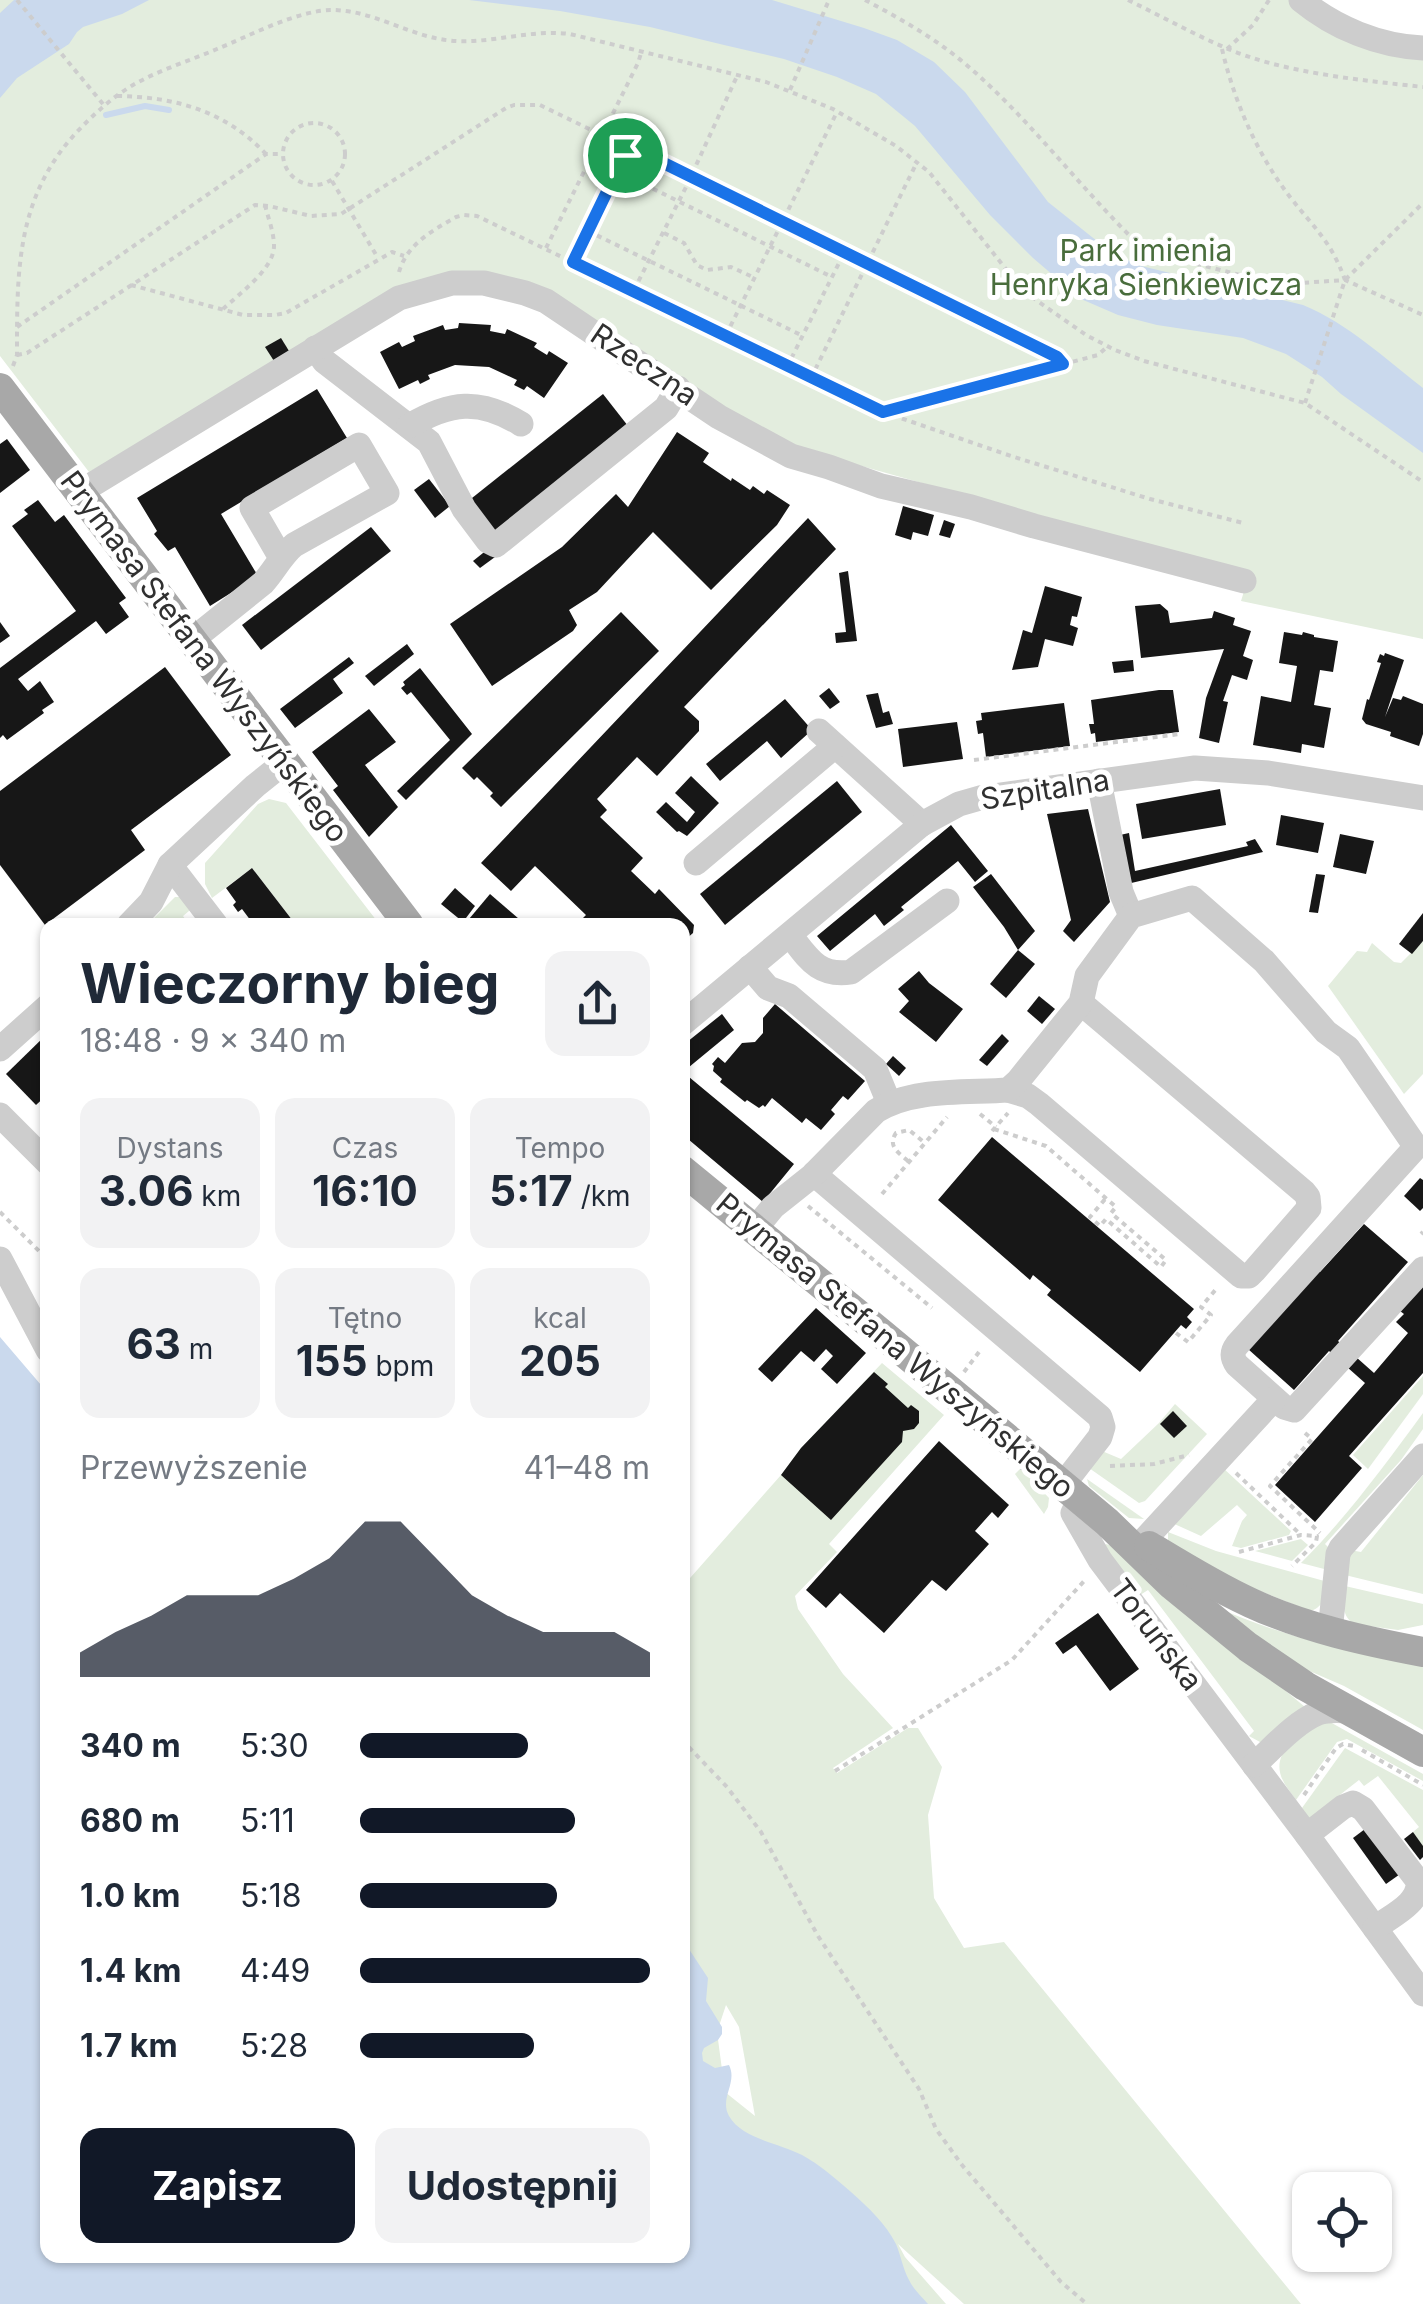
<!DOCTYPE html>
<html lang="pl">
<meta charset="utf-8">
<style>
body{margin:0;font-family:Inter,sans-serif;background:#f2f2f3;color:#1f2937;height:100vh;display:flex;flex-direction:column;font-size:38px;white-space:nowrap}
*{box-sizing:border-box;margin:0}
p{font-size:32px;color:#747a83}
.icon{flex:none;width:55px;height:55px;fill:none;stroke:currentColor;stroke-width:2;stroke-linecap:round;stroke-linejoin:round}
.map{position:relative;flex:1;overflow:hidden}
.drawer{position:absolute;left:40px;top:918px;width:650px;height:1345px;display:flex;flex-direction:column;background:#fff;border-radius:20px;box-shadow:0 2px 8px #0004}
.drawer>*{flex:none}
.tools{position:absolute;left:1292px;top:2172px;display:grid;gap:20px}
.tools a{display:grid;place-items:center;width:100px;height:100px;border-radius:20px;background:#fff;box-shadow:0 2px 8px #0004;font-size:50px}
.pin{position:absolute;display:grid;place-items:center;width:85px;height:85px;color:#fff;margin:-42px;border:5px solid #fff;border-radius:50%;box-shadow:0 2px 10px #0007}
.round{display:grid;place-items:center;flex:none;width:105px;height:105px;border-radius:20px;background:#f2f2f3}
.headline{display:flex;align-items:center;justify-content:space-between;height:170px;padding:0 40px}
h1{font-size:55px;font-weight:700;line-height:75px}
.figures{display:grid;grid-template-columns:repeat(3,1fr);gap:15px;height:170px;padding:10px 40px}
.figures div{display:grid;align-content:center;border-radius:20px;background:#f2f2f3;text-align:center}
.figures b{font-size:42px;font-weight:700}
.figures small{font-size:28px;font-weight:400}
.figures p{font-size:28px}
.chart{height:280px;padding:20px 40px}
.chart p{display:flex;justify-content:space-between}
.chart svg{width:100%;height:180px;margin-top:10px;fill:#111827;opacity:.7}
.primary-button{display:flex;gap:20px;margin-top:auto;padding:20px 40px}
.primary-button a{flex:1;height:115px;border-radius:20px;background:#111827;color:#fff;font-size:40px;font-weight:700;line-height:115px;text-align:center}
.primary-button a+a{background:#f2f2f3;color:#1f2937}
ul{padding:0 40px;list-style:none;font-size:32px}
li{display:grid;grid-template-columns:160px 120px 1fr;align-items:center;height:75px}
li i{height:25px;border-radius:12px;background:#111827}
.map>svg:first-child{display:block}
.green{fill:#e3edde;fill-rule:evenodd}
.water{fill:#cad9ed}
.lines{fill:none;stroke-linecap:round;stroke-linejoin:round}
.stream{stroke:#cad9ed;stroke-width:6}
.building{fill:#171717}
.path{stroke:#cdcdcd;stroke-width:4;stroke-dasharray:5 5;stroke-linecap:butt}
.minor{stroke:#cdcdcd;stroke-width:25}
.major{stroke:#a8a8a8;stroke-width:30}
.route-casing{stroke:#fff;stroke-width:20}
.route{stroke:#1a73e8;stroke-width:12}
.labels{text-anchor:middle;stroke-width:10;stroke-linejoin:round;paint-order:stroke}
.park-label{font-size:30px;fill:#496d3c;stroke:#fff}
.street-label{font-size:30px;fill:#303030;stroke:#fff}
</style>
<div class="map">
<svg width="1423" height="2304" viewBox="0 0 1423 2304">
<rect width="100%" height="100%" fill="#fff"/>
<g class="green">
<polygon points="0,0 1295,0 1423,53 1423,639 1241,601 1249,575 801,449 754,428 565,302 456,276 89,472 0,356"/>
<polygon points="269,799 286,803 380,925 296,925 252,868 212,898 205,884 205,863 258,804"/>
<polygon points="175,897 181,897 195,906 183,916 189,925 147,925"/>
<polygon points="1423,941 1423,1074 1404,1094 1328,986 1357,951 1367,952 1372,943 1394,962 1401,963"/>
<path d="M0,1347L47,1392L48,2255H682L683,1586L781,1475L801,1448L882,1363L944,1415L829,1544L837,1552L795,1596L798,1609L843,1674L893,1728L833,1768L837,1773L908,1728H918L942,1767L928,1815L934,1898L964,1948L1004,1942L1301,2304H964L898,2244L905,2257L946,2304H0ZM726,2005L739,2027L755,2116L725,2092L717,2032Z"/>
<polygon points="1423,1376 1423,1394 1368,1469 1353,1455"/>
<polygon points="1175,1404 1207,1434 1145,1501 1139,1503 1089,1468 1102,1451 1121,1459 1159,1423"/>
<path d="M1423,1413V1429L1401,1460L1325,1544L1329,1548L1328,1570L1301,1563C1346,1518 1385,1465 1423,1413Z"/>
<polygon points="1222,1467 1291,1531 1289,1535 1241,1548 1232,1546 1242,1521 1247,1515 1237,1505 1201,1536 1170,1522"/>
<polygon points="1021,1468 1049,1498 1048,1507 1044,1514 1015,1474"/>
<polygon points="1423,1475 1423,1594 1345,1575 1350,1550 1361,1552"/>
<polygon points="1087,1479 1144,1519 1129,1518 1089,1486"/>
<path d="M1168,1532L1216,1551L1328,1582C1325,1595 1325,1607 1310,1611L1220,1575L1168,1541Z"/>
<polygon points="1301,1539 1308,1545 1292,1561 1255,1551"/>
<polygon points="1106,1544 1112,1546 1305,1707 1267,1742 1260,1742 1249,1736 1254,1731 1148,1590 1137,1597 1104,1546"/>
<path d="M1345,1586L1423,1604V1625L1398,1630L1354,1624C1340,1615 1344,1600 1345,1586Z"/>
<path d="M1221,1609C1286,1638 1353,1652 1423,1666V1730L1344,1686L1298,1666Z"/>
<path d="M1330,1722L1423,1774V1781L1347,1739L1337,1742L1296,1800C1286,1786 1274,1773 1282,1755L1313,1726Z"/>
<polygon points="1345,1748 1423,1790 1423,1846 1413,1832 1419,1827 1378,1776 1364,1786 1359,1780 1309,1819 1302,1808"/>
</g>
<g class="water">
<polygon points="14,0 149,0 122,14 83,27 77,32 69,44 17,78 0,98 0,13"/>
<path d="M469,0H772L864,28L897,40L934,62L965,92L1048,202L1107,249L1137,265L1303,305C1349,324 1384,358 1423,388V453L1341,394L1322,377L1286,354L1243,338L1157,325L1118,315L1081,299L1033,258L990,215L915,126L876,94L837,77L784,59L724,45L650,27L560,11Z"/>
<path d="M0,1337L47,1392L48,2255H682L683,1940L708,1978L706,2001L722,2027V2034L718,2040L704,2048L702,2053L703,2061L715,2068L729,2065C738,2083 719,2098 729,2116C742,2139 779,2143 802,2155C819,2164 836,2179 851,2192C868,2207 886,2224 896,2244C901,2256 903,2269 909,2280C913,2289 922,2297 928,2304H0Z"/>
</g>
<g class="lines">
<polyline class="stream" points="106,115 145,106 169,110"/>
</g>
<g class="building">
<polygon points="459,323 491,325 490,331 505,334 507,329 537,343 534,347 547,355 549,351 568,363 544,398 527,386 524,390 514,385 517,380 489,367 455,365 428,375 430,379 420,384 418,380 399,389 380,352 399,342 402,347 415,341 413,336 443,325 445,330 458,328"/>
<polygon points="281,338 289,351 274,361 265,347"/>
<polygon points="317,389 347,438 221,514 258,576 210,606 175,547 168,551 154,534 157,531 137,498"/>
<polygon points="603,394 628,426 492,533 467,502"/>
<polygon points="677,432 709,453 703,462 731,481 732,478 750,490 753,486 764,494 767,490 790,505 777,525 711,590 653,532 597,592 569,610 577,625 573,631 492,686 450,624 562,547 616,494 628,507"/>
<polygon points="7,439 30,470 0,493 0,444"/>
<polygon points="429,479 450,506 435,518 414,490"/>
<polygon points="38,500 55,522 64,515 126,598 119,603 129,617 106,634 96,621 18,679 28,691 40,681 54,702 42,710 44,713 7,740 3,735 0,738 0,668 76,611 12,526 28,514 24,510"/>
<polygon points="903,506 934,515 928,536 913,532 911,540 895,535"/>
<polygon points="808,518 836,549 684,707 699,721 699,731 657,776 637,757 597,799 607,810 600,817 643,858 631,871 655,894 659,889 694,925 693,933 686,939 689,942 682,948 682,925 580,925 578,923 586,915 535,866 511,891 481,863"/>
<polygon points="944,520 955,524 950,538 939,535"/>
<polygon points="371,527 391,551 261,650 242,625"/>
<polygon points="488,549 495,557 480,568 473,561"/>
<polygon points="848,571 857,641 836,643 835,633 846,632 839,573"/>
<polygon points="1045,586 1082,597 1077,617 1072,616 1070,625 1078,628 1073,646 1045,639 1038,667 1012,670 1023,630 1032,633"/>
<polygon points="1160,604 1168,611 1170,623 1212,618 1214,611 1235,618 1233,625 1251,631 1243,656 1253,660 1247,680 1232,675 1223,701 1228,702 1219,743 1199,738 1206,698 1224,649 1141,658 1135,606"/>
<polygon points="621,612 659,651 501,807 490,796 493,793 477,777 474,780 462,768"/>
<polygon points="0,622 10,636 0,643"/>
<polygon points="1284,632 1302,635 1303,632 1314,635 1314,637 1338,641 1333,672 1320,670 1314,705 1331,708 1324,748 1302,744 1301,753 1253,745 1261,696 1291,702 1297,666 1279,663"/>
<polygon points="407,644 414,654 374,686 365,676"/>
<polygon points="1385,653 1404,660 1385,717 1393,698 1401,700 1403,696 1423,704 1423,734 1419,746 1390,736 1391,732 1366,724 1362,719 1367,699 1369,700 1381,663 1377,662 1380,654 1384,656"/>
<polygon points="349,657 354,663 333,679 343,693 295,728 280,709"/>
<polygon points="1133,660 1134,671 1114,673 1112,662"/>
<polygon points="165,667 231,755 131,830 145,850 45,925 0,865 0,791"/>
<polygon points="420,668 472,734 406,800 397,791 450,740 411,692 407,695 401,688 405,685 403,682"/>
<polygon points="829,688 840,702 830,709 819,696"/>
<polygon points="1159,690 1173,690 1179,732 1096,742 1095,733 1091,734 1089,724 1094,724 1091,700"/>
<polygon points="878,693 883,713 889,711 893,724 876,728 866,695"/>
<polygon points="785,699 812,730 781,758 767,741 720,781 706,764"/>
<polygon points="1064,703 1070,746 986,757 983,733 978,734 976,721 982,720 981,713"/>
<polygon points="369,709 396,742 365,765 398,807 369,837 333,790 338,786 312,752"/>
<polygon points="957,722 963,759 903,767 898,729"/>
<polygon points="691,776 719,803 687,836 679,831 677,832 656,812 666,802 687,822 695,812 675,793"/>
<polygon points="837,781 862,812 725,925 700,894"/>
<polygon points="1220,789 1226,825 1142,839 1136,804"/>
<polygon points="1088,809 1110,902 1074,942 1063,931 1071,920 1047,814"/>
<polygon points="1281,815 1324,823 1318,853 1276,845"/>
<polygon points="951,825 988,871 975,882 958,861 901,907 904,910 884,926 875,914 830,951 817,936"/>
<polygon points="1129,833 1135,871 1248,846 1246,842 1255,839 1263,852 1127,884 1120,835"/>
<polygon points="1340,834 1374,841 1366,874 1333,867"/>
<polygon points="252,868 296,925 254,925 242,909 238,912 233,905 236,902 226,888"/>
<polygon points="991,874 1035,931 1018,950 1004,927 973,887"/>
<polygon points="1316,874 1325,875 1318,913 1309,912"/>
<polygon points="455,888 475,906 463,922 441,904"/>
<polygon points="490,894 526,925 464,925"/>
<polygon points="1423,913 1423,941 1412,954 1399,944"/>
<polygon points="1018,950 1035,964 1006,998 990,984"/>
<polygon points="919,971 929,983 963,1009 936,1042 899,1012 909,1001 898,989"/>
<polygon points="1039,996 1055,1009 1042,1024 1027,1011"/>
<polygon points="775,1004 865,1081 848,1100 843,1096 831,1110 835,1114 821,1130 806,1118 802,1123 772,1098 765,1107 763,1105 759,1108 747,1100 745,1102 720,1082 722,1079 713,1071 714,1066 712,1064 718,1057 725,1063 742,1043 755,1042 763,1033 763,1018"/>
<polygon points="722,1014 734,1030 683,1072 794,1164 763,1202 682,1134 682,1046"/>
<polygon points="48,1033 48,1094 36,1105 6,1074"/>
<polygon points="1002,1034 1009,1041 987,1066 979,1060"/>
<polygon points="893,1056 906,1068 899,1076 886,1064"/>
<polygon points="992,1137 1194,1309 1187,1317 1192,1322 1186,1329 1181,1325 1140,1372 1047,1295 1051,1290 1033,1275 1030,1280 938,1200"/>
<polygon points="1420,1178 1423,1180 1423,1208 1420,1211 1404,1196"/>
<polygon points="1364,1224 1408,1262 1338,1341 1374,1373 1408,1333 1396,1322 1404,1314 1400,1311 1423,1284 1423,1373 1349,1456 1362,1468 1315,1522 1275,1485 1365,1383 1329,1351 1294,1390 1248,1349 1318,1270 1320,1272"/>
<polygon points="816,1308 866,1353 837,1384 821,1369 833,1356 826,1349 814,1362 801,1351 772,1382 758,1369"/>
<polygon points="874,1372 888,1384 885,1387 908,1408 911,1405 919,1411 919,1423 914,1429 903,1431 902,1442 831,1520 781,1475 801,1448"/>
<polygon points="1173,1411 1187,1426 1174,1438 1160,1424"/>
<polygon points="939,1441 1009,1505 998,1518 992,1512 975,1531 989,1544 946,1591 932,1580 884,1633 840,1593 826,1608 806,1590"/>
<polygon points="1098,1613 1139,1669 1110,1691 1076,1645 1063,1654 1055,1643"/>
<polygon points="1369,1826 1403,1872 1386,1884 1353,1838"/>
<polygon points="1413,1832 1423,1846 1423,1857 1420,1860 1404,1839"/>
</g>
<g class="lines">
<g class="path">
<polyline points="17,0 103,104"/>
<path d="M865,0C899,18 933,37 963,62C1025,114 1073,179 1130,236L1152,250L1169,257L1260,280L1301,283L1345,280L1423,315"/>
<path d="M1128,0C1161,16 1193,34 1226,48C1283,73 1361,80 1423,87"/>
<path d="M1222,49C1234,101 1257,154 1290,197C1315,229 1331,241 1345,280"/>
<polyline points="1227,49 1253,25 1269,0"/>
<polyline points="790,90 829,0"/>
<path d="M117,96C176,97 225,111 266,154"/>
<circle cx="314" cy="154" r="31"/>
<polyline points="617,171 832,277"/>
<polyline points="332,181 378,258"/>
<polyline points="588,231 803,336"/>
<polyline points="664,233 684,243 697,265 707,270 731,267 755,278"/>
<polyline points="546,248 638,63 642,50"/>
<polyline points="573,262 629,147"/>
<path d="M399,272C407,244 432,231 456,217L464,215L477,216L883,412L1098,355L1108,346"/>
<polyline points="131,285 243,315 275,315 286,313 392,252 404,256"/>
<polyline points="634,290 687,185 738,74"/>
<path d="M223,309C239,294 274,269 274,246C274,232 268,218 265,205"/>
<polyline points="17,327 266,154 282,154"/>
<polyline points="726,335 837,112"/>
<polyline points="17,355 27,353 255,205 269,206 311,216 341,214 506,108 514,105 540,105 1057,357 1063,364"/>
<path d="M13,366L17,355C17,272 16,199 75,134C93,115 111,98 133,85C159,70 189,61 217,49C249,36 298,10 332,10C375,10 413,39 456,41C495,43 531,29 570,34L766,82L833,109L896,146L929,172L1013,278L1036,300L1086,335L1115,350L1144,361L1305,403L1423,482"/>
<polyline points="787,367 844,253"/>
<polyline points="811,378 917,162"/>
<polyline points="1305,403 1345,280 1423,203"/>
<polyline points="883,412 1011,456 1150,499 1243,523"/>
<polyline points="974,760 1180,734"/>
<polyline points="980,1114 996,1127"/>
<polyline points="994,1129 1046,1146 1109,1201 1116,1207 1111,1213 1166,1260 1161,1267 1106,1219 1100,1226 1090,1217 1106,1198"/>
<polyline points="992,1131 1008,1113"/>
<path d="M908,1161C899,1153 887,1146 896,1133L909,1130L925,1143"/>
<polyline points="882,1194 947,1117"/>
<polyline points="808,1206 932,1308"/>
<polyline points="0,1212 48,1260"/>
<polyline points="1421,1234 1423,1232"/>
<polyline points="1176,1333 1188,1342 1211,1315 1201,1307 1217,1288"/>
<polyline points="964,1372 982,1348"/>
<polyline points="1305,1433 1312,1439 1270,1486 1320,1533"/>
<polyline points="1110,1466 1154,1464 1189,1455"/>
<polyline points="1236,1473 1301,1535"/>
<polyline points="1239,1552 1301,1535 1317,1536 1316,1542 1292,1566"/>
<polyline points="682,1740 727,1787 761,1832 818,1936 919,2089 936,2129 962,2165 1061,2282 1087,2304"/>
<polyline points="1362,1750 1423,1785"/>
<polyline points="835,1771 1012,1660 1086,1579"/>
<polyline points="1304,1795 1336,1748 1343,1744 1354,1746"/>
</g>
<g class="minor">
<path d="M1301,0C1335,28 1379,46 1423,48"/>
<polyline points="315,348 324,361 429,442 464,509 488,541 496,545 666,408 678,388"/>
<path d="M409,426C450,402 479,398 521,424"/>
<polyline points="80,492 399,298 452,283 484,283 525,293 546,301 719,417 791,456 829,467 881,486 971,507 1034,526 1244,581"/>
<path d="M192,640L263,583C274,571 281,556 294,545L387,493L359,445L252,508L281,558"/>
<polyline points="819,731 922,824"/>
<polyline points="1099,781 1121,892 1131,916"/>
<polyline points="696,863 835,746"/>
<polyline points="170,865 216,925"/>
<polyline points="129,925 151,902 170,865 255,786 285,762"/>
<path d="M790,935C808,958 818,977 851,972L947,901"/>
<polyline points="750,967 768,988 789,996 875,1069 889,1103"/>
<polyline points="682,1024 922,824 959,804 980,798 1195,768 1268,773 1423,798"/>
<polyline points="0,1049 48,1006"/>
<polyline points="1008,1090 1028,1096 1039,1104 1241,1276 1249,1276 1254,1271 1309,1208 1308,1197 1304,1192 1081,1003"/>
<polyline points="0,1115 48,1163"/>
<polyline points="814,1174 1100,1417 1103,1427 1100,1437 1062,1486"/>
<path d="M755,1229L773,1207L812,1176L876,1111C912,1088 966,1093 1008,1090L1018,1081L1081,1003L1087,976L1131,916L1192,898L1264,961L1326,1032L1348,1048L1416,1147L1237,1345C1231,1353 1232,1358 1237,1365L1284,1407L1294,1410L1423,1269"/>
<polyline points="0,1259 48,1350"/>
<polyline points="1080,1500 1073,1513 1100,1560 1307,1835 1423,1994"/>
<polyline points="1135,1550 1274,1399"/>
<polyline points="1330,1632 1338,1554 1341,1548 1423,1456"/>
<path d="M1254,1765C1273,1748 1294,1723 1318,1713C1329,1709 1340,1711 1351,1711"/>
<path d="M1307,1835L1343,1807L1353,1803L1363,1809L1418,1881C1421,1903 1391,1916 1375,1928"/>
</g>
<g class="major">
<polyline points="0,388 409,925"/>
<polyline points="682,1170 882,1334 1107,1522 1172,1585 1248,1647 1305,1686 1423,1752"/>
<path d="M1149,1546C1182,1566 1216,1587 1251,1603C1305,1628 1365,1641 1423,1652"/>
</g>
</g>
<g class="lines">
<defs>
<polygon id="route" points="629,146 1057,357 1063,364 883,412 573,262"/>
</defs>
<use href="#route" class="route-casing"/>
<use href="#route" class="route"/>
</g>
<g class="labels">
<g class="park-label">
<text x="1146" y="261">Park imienia<tspan x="1146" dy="34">Henryka Sienkiewicza</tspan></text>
</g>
<g class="street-label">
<text transform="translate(644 365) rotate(34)" y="10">Rzeczna</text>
<text transform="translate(204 657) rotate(53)" y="10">Prymasa Stefana Wyszyńskiego</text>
<text transform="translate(1045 790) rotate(-9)" y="10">Szpitalna</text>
<text transform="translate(895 1346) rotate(40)" y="10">Prymasa Stefana Wyszyńskiego</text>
<text transform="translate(1156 1635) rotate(53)" y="10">Toruńska</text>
</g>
</g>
</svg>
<div class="tools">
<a><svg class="icon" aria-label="locate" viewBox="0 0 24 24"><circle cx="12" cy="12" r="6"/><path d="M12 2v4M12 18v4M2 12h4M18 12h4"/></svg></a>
</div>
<div class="pin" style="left:625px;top:155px;background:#1e9e55"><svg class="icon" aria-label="arrive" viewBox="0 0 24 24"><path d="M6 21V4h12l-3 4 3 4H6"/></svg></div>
<section class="drawer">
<div class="headline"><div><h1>Wieczorny bieg</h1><p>18:48 · 9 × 340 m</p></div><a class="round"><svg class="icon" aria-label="share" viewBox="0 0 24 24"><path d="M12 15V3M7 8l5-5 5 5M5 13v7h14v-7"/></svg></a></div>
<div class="figures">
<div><p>Dystans</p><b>3.06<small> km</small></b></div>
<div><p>Czas</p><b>16:10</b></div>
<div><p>Tempo</p><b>5:17<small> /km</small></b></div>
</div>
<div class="figures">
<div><b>63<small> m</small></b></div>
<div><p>Tętno</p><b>155<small> bpm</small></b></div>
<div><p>kcal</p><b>205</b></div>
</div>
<div class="chart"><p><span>Przewyższenie</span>41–48 m</p>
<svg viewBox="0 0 160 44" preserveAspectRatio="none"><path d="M0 44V38L10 33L20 29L30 24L40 24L50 24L60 20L70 15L80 6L90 6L100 15L110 24L120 29L130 33L140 33L150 33L160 38V44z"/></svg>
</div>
<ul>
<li><b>340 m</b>5:30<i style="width:58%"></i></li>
<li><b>680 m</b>5:11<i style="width:74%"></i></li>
<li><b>1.0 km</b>5:18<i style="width:68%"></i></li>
<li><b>1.4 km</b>4:49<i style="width:100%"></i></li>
<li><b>1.7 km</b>5:28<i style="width:60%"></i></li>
</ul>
<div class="primary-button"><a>Zapisz</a><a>Udostępnij</a></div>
</section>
</div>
